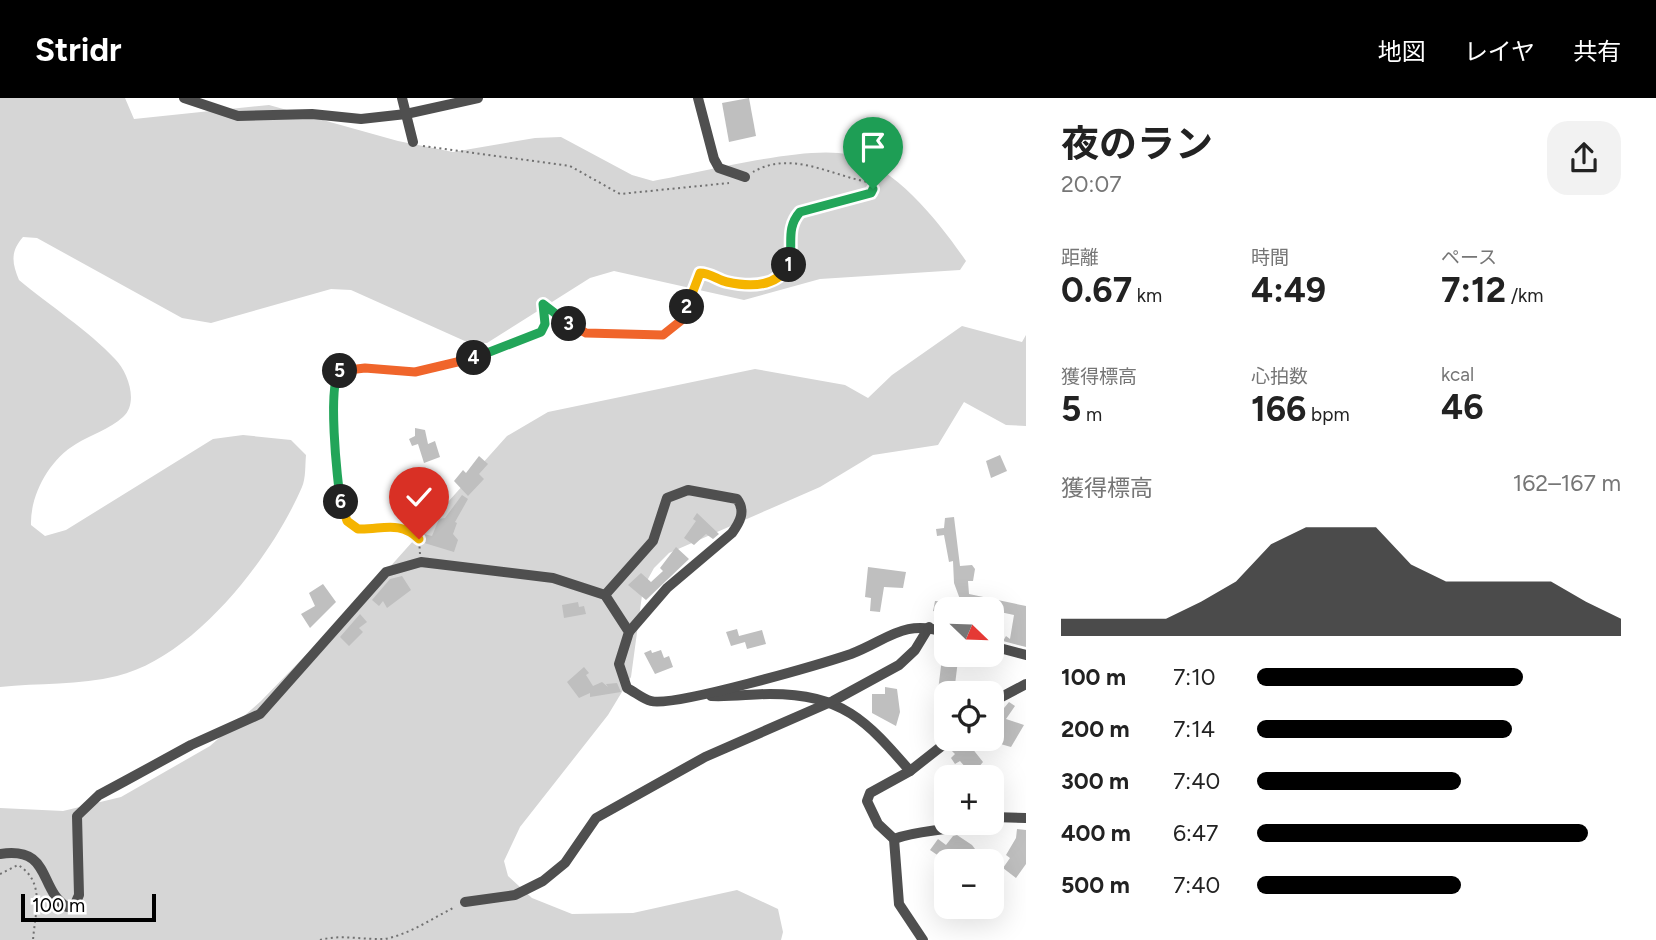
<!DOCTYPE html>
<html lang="ja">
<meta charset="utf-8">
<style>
body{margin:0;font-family:Figtree,"Noto Sans JP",sans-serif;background:#f2f2f2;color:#222;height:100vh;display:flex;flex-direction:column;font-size:26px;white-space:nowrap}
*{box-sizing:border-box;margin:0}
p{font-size:23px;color:#767676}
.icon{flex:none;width:38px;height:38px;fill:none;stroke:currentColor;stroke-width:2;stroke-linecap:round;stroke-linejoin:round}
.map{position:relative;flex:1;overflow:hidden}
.sheet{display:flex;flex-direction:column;background:#fff;width:630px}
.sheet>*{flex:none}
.needle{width:46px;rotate:113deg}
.fabs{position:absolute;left:934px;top:499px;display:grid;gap:14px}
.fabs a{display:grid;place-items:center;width:70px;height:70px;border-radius:14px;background:#fff;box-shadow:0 7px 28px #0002;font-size:35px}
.scale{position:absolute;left:21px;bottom:18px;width:135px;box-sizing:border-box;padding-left:7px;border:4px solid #000;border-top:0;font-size:19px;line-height:24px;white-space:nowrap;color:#000;-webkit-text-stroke:5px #fff;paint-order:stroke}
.pin{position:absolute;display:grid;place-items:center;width:60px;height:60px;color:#fff;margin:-72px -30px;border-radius:50% 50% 50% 0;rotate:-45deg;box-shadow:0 0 7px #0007}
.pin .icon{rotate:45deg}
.km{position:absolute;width:35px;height:35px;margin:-18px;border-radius:50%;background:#222;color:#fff;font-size:19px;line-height:35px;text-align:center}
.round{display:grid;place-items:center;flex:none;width:74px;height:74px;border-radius:21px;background:#f2f2f2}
.headline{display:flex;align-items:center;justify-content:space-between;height:119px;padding:0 35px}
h1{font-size:38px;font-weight:700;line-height:52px}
.figures{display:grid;grid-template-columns:repeat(3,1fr);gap:10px;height:119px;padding:7px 35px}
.figures div{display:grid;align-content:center}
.figures b{font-size:35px;font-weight:700}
.figures small{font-size:19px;font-weight:400}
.figures p{font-size:19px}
.chart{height:196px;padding:14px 35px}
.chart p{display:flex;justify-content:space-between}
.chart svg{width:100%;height:126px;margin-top:7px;fill:#000;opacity:.7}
ul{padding:0 35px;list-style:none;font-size:23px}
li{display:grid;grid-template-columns:112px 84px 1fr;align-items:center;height:52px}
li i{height:18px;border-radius:9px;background:#000}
header{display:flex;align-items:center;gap:42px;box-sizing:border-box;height:98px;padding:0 35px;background:#000;color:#fff}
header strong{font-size:33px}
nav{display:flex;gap:38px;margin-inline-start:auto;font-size:24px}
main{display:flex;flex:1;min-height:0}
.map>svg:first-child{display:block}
.green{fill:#d6d6d6}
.building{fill:#bfbfbf}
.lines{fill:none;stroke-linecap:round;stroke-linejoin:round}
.path{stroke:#717171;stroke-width:2;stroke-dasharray:2 3.5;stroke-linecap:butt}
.minor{stroke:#4f4f4f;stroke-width:10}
.split-1-casing{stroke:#fff;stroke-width:14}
.split-2-casing{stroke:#fff;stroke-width:14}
.split-3-casing{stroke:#fff;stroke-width:14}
.split-4-casing{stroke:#fff;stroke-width:14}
.split-5-casing{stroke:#fff;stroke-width:14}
.split-6-casing{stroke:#fff;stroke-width:14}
.split-7-casing{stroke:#fff;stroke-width:14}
.split-1{stroke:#22a559;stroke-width:9}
.split-2{stroke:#f5b400;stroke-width:9}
.split-3{stroke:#f0652b;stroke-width:9}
.split-4{stroke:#22a559;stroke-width:9}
.split-5{stroke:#f0652b;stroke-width:9}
.split-6{stroke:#22a559;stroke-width:9}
.split-7{stroke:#f5b400;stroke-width:9}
</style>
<header>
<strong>Stridr</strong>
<nav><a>地図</a><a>レイヤ</a><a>共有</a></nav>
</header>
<main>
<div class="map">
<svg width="1026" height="842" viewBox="0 0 1026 842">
<rect width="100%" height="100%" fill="#fff"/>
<g class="green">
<path d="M0,0H125L134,21L269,7L398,43L453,54L535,40L561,39L632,77L653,83C698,75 810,46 849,57C897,70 939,124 966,163L960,172L820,181L744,202L614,173L590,180L487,245L467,244L351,192L331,191L211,225L182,220L37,140L23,139C10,154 12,165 19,182C49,207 89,233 115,261C128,274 139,305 123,319C110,331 90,337 76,346C49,362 30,397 31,427L45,438L66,432L213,341L243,337L291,342L306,357C305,367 306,380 302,389C272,459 194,560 117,578C80,587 38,585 0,589Z"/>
<polygon points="962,228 1022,244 1026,237 1026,328 1006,327 964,304 938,347 873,357 820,389 669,455 654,470 643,490 631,579 608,617 520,729 504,763 508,778 532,800 572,816 633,815 737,792 778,811 783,834 781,842 0,842 0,710 63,713 121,699 210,648 261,603 371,490 507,338 548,314 755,271 845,287 868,300 892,277"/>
</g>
<g class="building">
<polygon points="749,0 756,38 729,44 722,5"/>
<polygon points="415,330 425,332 428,346 435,343 440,359 424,365 418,346 412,348 409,341 415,338"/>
<polygon points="1000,357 1007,373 991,380 986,363"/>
<polygon points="479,358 488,366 479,376 484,381 468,398 454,383 463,372 466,375"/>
<polygon points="462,397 468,401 455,424 457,425 453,436 458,442 454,454 421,444 424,436 432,438 439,421 445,420"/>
<polygon points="697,415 719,436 713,441 706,436 694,447 684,440 696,423 693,421"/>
<polygon points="954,419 960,468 972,467 975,471 973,483 968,483 969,496 1026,508 1026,549 1003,543 1006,538 1010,541 1014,517 1000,514 1001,511 946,511 945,516 933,513 935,503 961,504 954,485 953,463 949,464 944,437 937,438 936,431 944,430 945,420"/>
<polygon points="676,449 689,461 646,502 628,487 641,475 651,484 663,473 660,470"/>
<polygon points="868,469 906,474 903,490 884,489 880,514 870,513 871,500 865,499"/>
<polygon points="402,478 411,492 387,510 383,503 379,508 372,502 390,481"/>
<polygon points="323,486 336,504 310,530 301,516 315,508 309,495"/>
<polygon points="578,504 579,509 584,508 586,516 564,520 562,507"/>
<polygon points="360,516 367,524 359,530 363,534 349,548 340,539"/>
<polygon points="737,531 739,538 762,532 766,546 747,551 745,544 731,548 726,534"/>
<polygon points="651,552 652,555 661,552 664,560 669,558 673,569 655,576 644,555"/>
<polygon points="949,557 958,562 954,595 947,595 946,602 937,601 941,568"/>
<polygon points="584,569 589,575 586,577 593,588 602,584 608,589 606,586 617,585 621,594 590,599 590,595 579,600 567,584"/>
<polygon points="885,589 897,591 900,614 896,628 872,615 872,596 885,596"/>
<polygon points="1009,604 1015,608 1006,621 1024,627 1011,649 990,643 992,634 997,636 1004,610"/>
<polygon points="960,640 964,640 983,664 972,677 960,663 955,666 951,660 955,656 950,651"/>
<polygon points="1017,731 1026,732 1026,766 1016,780 1003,770 1010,760 1006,757 1016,740"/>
<polygon points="957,737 972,747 978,755 974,758 986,763 946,763 930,752 938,741 946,747 953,738"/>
</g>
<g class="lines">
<g class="path">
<polyline points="423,48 570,68 620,96 729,85"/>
<path d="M420,456L419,441C399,422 382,432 358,431C353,429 348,426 346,421C336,399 328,298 336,275C360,263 391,276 417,273C449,271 514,252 541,234L545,226L543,206L586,235L663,237C690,224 685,196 700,175C710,175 717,181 726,184C734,186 745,186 754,186C810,186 777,140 800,114L871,95L873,91L868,84C830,77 791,52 753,74"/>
<path d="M0,776L18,767C46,784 35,814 33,842"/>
<path d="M320,842C341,836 364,842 385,841C410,836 433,820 455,809"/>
</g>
<g class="minor">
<polyline points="184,0 238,18 312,16 361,21 406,16 478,0"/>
<polyline points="402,0 413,44"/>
<polyline points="698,0 714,61 719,70 745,79"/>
<path d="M605,497L653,443L667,400L688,392L737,401C746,413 740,424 732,435L667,490L629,534"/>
<polyline points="992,548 1026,557"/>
<path d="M711,598C731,599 751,596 770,596C842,596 866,622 910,673"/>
<polyline points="992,604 1026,586"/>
<polyline points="992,719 1026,720"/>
<path d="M894,741C921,731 947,734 973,724"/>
<path d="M0,756C52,748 38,791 67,809L75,806L79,797L77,718L99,697L125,683L191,647L260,616L386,474L421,464L553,480L605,497L629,534L619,566L627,590C635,594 643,601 651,603C675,609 821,566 851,556C888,542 904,520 947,535"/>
<polyline points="465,804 515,797 543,783 565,765 596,720 705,659 833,603 899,567 915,552 929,529"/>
<polyline points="923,842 899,806 894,741 878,726 867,703 870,695 910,673 952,640"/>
</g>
</g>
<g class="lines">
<defs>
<path id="split-1" d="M789,167C794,147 785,131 800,114L871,95L873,91"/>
<path id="split-2" d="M687,209L700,175C710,175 718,182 727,184C750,189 777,189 789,167"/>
<polyline id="split-3" points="569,226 586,235 663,237 683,221 687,209"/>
<polyline id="split-4" points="474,260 541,234 545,226 543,206 569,226"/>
<polyline id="split-5" points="340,273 365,270 415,274 474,260"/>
<path id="split-6" d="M340,273C327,281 337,385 341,404"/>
<path id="split-7" d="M341,404L347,423L358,431C382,432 399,422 419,441"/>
</defs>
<use href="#split-1" class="split-1-casing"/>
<use href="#split-2" class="split-2-casing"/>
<use href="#split-3" class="split-3-casing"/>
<use href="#split-4" class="split-4-casing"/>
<use href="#split-5" class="split-5-casing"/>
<use href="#split-6" class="split-6-casing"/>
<use href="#split-7" class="split-7-casing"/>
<use href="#split-1" class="split-1"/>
<use href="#split-2" class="split-2"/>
<use href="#split-3" class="split-3"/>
<use href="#split-4" class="split-4"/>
<use href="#split-5" class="split-5"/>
<use href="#split-6" class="split-6"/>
<use href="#split-7" class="split-7"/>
</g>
</svg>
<div class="fabs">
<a><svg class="needle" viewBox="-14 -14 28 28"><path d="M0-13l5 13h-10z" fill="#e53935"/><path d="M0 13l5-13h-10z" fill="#767676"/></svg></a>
<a><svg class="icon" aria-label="locate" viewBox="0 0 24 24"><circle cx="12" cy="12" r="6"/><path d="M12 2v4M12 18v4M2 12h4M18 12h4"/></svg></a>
<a>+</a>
<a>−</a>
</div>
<div class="scale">100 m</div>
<div class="pin" style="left:873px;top:91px;background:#1e9e55"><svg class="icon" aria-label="arrive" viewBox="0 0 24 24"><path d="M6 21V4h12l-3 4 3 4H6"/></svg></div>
<div class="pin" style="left:419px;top:441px;background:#d93025"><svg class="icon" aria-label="check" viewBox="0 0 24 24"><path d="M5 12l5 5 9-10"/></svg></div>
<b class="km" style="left:789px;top:167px">1</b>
<b class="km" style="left:687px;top:209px">2</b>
<b class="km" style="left:569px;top:226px">3</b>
<b class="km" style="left:474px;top:260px">4</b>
<b class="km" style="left:340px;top:273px">5</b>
<b class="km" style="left:341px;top:404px">6</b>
</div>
<section class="sheet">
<div class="headline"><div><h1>夜のラン</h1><p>20:07</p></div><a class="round"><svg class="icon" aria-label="share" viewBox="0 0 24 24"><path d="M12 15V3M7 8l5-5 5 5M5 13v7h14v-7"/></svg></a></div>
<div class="figures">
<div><p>距離</p><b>0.67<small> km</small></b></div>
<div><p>時間</p><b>4:49</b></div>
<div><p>ペース</p><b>7:12<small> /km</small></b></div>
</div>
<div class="figures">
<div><p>獲得標高</p><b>5<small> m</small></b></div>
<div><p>心拍数</p><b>166<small> bpm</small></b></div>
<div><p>kcal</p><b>46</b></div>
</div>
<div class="chart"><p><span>獲得標高</span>162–167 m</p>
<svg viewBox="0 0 160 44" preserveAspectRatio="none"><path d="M0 44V38L10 38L20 38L30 38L40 32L50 25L60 12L70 6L80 6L90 6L100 19L110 25L120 25L130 25L140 25L150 32L160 38V44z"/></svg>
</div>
<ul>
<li><b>100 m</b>7:10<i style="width:73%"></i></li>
<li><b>200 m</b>7:14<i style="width:70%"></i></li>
<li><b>300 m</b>7:40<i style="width:56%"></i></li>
<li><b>400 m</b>6:47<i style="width:91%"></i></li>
<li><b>500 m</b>7:40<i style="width:56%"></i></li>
</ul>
</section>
</main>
